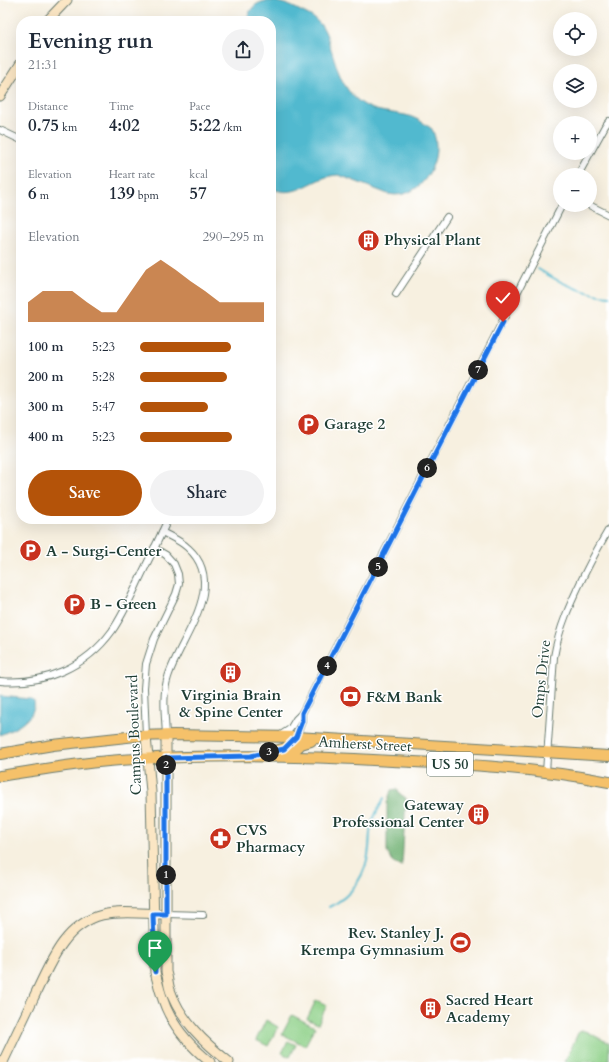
<!DOCTYPE html>
<meta charset="utf-8">
<style>
body{margin:0;font-family:Cardo,serif;background:#f2f2f3;color:#1f2937;height:100vh;display:flex;flex-direction:column;font-size:15px;white-space:nowrap}
*{box-sizing:border-box;margin:0}
p{font-size:13px;color:#747a83}
.icon{flex:none;width:22px;height:22px;fill:none;stroke:currentColor;stroke-width:2;stroke-linecap:round;stroke-linejoin:round}
.map{position:relative;flex:1;overflow:hidden}
.panel{position:absolute;left:16px;top:16px;width:260px;height:508px;display:flex;flex-direction:column;background:#fff;border-radius:16px;box-shadow:0 4px 16px #0002}
.panel>*{flex:none}
.controls{position:absolute;left:553px;top:12px;display:grid;gap:8px}
.controls a{display:grid;place-items:center;width:44px;height:44px;border-radius:50%;background:#fff;box-shadow:0 4px 16px #0002;font-size:20px}
.pin{position:absolute;display:grid;place-items:center;width:34px;height:34px;color:#fff;margin:-41px -17px;border-radius:50% 50% 50% 0;rotate:-45deg;box-shadow:0 0 4px #0007}
.pin .icon{rotate:45deg}
.km{position:absolute;width:20px;height:20px;margin:-10px;border-radius:50%;background:#222;color:#fff;font-size:11px;line-height:20px;text-align:center}
.round{display:grid;place-items:center;flex:none;width:42px;height:42px;border-radius:21px;background:#f2f2f3}
.head{display:flex;align-items:center;justify-content:space-between;height:68px;padding:0 12px}
h1{font-size:22px;font-weight:800;line-height:30px}
.metrics{display:grid;grid-template-columns:repeat(3,1fr);gap:6px;height:68px;padding:4px 12px}
.metrics div{display:grid;align-content:center}
.metrics b{font-size:17px;font-weight:800}
.metrics small{font-size:11px;font-weight:400}
.metrics p{font-size:11px}
.chart{height:112px;padding:8px 12px}
.chart p{display:flex;justify-content:space-between}
.chart svg{width:100%;height:72px;margin-top:4px;fill:#b45309;opacity:.7}
.cta{display:flex;gap:8px;margin-top:auto;padding:8px 12px}
.cta a{flex:1;height:46px;border-radius:24px;background:#b45309;color:#fff;font-size:16px;font-weight:800;line-height:46px;text-align:center}
.cta a+a{background:#f2f2f3;color:#1f2937}
ul{padding:0 12px;list-style:none;font-size:13px}
li{display:grid;grid-template-columns:64px 48px 1fr;align-items:center;height:30px}
li i{height:10px;border-radius:5px;background:#b45309}
.map>svg:first-child{display:block}
.green{fill:#8ed088;stroke:#56865e}
.forest{fill:#72b274;stroke:#487854}
.water{fill:#51b9cf;stroke:#387b82}
.lines{fill:none;stroke-linecap:round;stroke-linejoin:round}
.stream{stroke:#51b9cf;stroke-width:2}
.street-casing{stroke:#6b7c70;stroke-width:8}
.secondary-casing{stroke:#6b7c70;stroke-width:11}
.primary-casing{stroke:#6b7c70;stroke-width:12}
.street{stroke:#fff;stroke-width:6}
.secondary{stroke:#fbe6c4;stroke-width:9}
.primary{stroke:#f5c16b;stroke-width:10}
.route-casing{stroke:#fff;stroke-width:8}
.route{stroke:#1a73e8;stroke-width:5}
.labels{text-anchor:middle;stroke-width:3;stroke-linejoin:round;paint-order:stroke}
.shield{fill:#fff;stroke:#627771;stroke-width:1}
.shield-label{font-size:14px;font-weight:bold;fill:#1f3d34}
.poi-label{font-size:15px;font-weight:bold;fill:#1f3d34;stroke:#fff;text-anchor:start}
.street-label{font-size:15px;fill:#1f3d34;stroke:#fff}
</style>
<div class="map">
<svg width="609" height="1062" viewBox="0 0 609 1062">
<rect width="100%" height="100%" fill="#fff"/>
<filter id="ink" filterUnits="userSpaceOnUse"><feTurbulence type="fractalNoise" baseFrequency=".025" numOctaves="2"/><feDisplacementMap in="SourceGraphic" scale="8" xChannelSelector="R" yChannelSelector="G"/><feConvolveMatrix kernelMatrix="1 2 1 2 8 2 1 2 1" color-interpolation-filters="sRGB"/></filter>
<filter id="wash" filterUnits="userSpaceOnUse"><feTurbulence type="fractalNoise" baseFrequency=".012" numOctaves="4" result="noise"/><feDisplacementMap in="SourceGraphic" scale="16" xChannelSelector="R" yChannelSelector="G"/><feGaussianBlur stdDeviation="0.9" result="paint"/><feColorMatrix in="noise" values="0 0 0 0 0 0 0 0 0 0 0 0 0 0 0 0 0 1.4 0 .05"/><feComposite in="paint" operator="in"/></filter>
<g filter="url(#wash)">
<rect width="100%" height="100%" fill="#f7f0e0"/>
<g class="green">
<polygon points="316,1000 327,1005 318,1024 307,1019"/>
<polygon points="292,1015 315,1027 305,1046 282,1034"/>
<polygon points="266,1020 278,1027 268,1046 256,1040"/>
<polygon points="581,1031 585,1031 609,1043 609,1062 565,1062 578,1033"/>
<polygon points="288,1041 296,1045 290,1057 282,1053"/>
</g>
<polygon class="forest" points="397,789 400,794 406,798 402,866 393,862 387,852 387,803 391,790"/>
<g class="water">
<path d="M265,1C276,0 287,4 297,9C304,13 313,16 318,22C324,27 327,35 329,43C336,63 339,82 354,97C371,113 385,111 405,115C415,117 424,123 432,129C446,157 422,202 388,194L339,175C313,175 298,201 271,188V21H246C250,10 253,4 265,1Z"/>
<path d="M0,696L30,699C34,701 35,703 34,707C30,723 13,729 0,735Z"/>
</g>
<g class="lines">
<g class="stream">
<path d="M538,269C560,283 583,294 609,296"/>
<path d="M329,907C353,896 367,873 369,848C370,838 369,829 373,820C376,812 381,805 384,798"/>
</g>
</g>
</g>
<g filter="url(#ink)">
<g class="lines">
<defs>
<g id="street">
<polyline points="0,130 21,140"/>
<polyline points="578,175 605,126 609,121"/>
<polyline points="589,205 609,215"/>
<polyline points="396,294 447,217"/>
<path d="M162,532C171,537 181,541 188,548C229,585 180,638 168,677C162,695 165,716 166,735"/>
<path d="M0,681C44,685 86,667 112,631C123,615 131,597 139,580C149,559 159,539 168,519"/>
<polyline points="146,736 144,688 146,664 154,639 176,594 179,584 178,574 174,564 166,555 154,548"/>
<polyline points="279,736 290,729 296,719 302,713 562,205"/>
<polyline points="296,737 302,721 302,713"/>
<path d="M546,772L554,657C559,627 571,602 584,575C592,559 600,544 609,529"/>
<polyline points="166,914 203,915"/>
</g>
<g id="secondary">
<polyline points="47,21 67,0"/>
<polyline points="0,96 21,63"/>
<path d="M166,735V972C168,978 168,984 170,990C180,1020 205,1043 229,1062"/>
<path d="M146,736L151,792L155,972C159,987 162,1001 169,1014C178,1032 194,1049 210,1062"/>
<path d="M3,1062C13,1041 23,1020 33,999C49,966 63,925 102,915C123,910 145,914 166,914"/>
</g>
<g id="primary">
<polyline points="271,752 286,748 296,737"/>
<polyline points="0,754 53,745 136,736 174,735 296,737 609,756"/>
<polyline points="289,756 301,744 311,741"/>
<path d="M0,776C45,769 91,761 137,759C222,754 307,756 392,761C465,764 537,768 609,782"/>
</g>
</defs>
<use href="#street" class="street-casing"/>
<use href="#secondary" class="secondary-casing"/>
<use href="#primary" class="primary-casing"/>
<use href="#street" class="street"/>
<use href="#secondary" class="secondary"/>
<use href="#primary" class="primary"/>
</g>
</g>
<g class="lines" filter="url(#ink)">
<defs>
<polyline id="route" points="155,972 153,914 166,914 166,758 251,756 284,749 296,737 302,721 302,713 503,322"/>
</defs>
<use href="#route" class="route-casing"/>
<use href="#route" class="route"/>
</g>
<defs>
<symbol id="building-disc" viewBox="-11 -11 22 22"><circle r="9.5" fill="#c8321e" stroke="#fff"/><path d="M-4-6H4V6H1V3H-1V6H-4ZM-2.5-4.3h1.7v1.8h-1.7ZM.8-4.3h1.7v1.8H.8ZM-2.5-1h1.7V.8h-1.7ZM.8-1h1.7V.8H.8Z" fill="#fff"/></symbol>
<symbol id="parking-disc" viewBox="-11 -11 22 22"><circle r="9.5" fill="#c8321e" stroke="#fff"/><path d="M-3.5-5.5H1a3.5 3.5 0 0 1 0 7H-1V5.5H-3.5ZM-1-3.4V-.6H.8a1.4 1.4 0 0 0 0-2.8Z" fill="#fff"/></symbol>
<symbol id="bank-disc" viewBox="-11 -11 22 22"><circle r="9.5" fill="#c8321e" stroke="#fff"/><path d="M-6-4H6V4H-6ZM0-2.3a2.3 2.3 0 1 0 0 4.6a2.3 2.3 0 1 0 0-4.6Z" fill="#fff"/></symbol>
<symbol id="pharmacy-disc" viewBox="-11 -11 22 22"><circle r="9.5" fill="#c8321e" stroke="#fff"/><path d="M-2-6h4v4h4v4h-4v4h-4v-4h-4v-4h4Z" fill="#fff"/></symbol>
<symbol id="stadium-disc" viewBox="-11 -11 22 22"><circle r="9.5" fill="#c8321e" stroke="#fff"/><path d="M0-5a6.5 5 0 1 0 0 10a6.5 5 0 1 0 0-10ZM-3.5-1.8h7v3.6h-7Z" fill="#fff"/></symbol>
</defs>
<g fill-rule="evenodd">
<use href="#building-disc" x="356" y="228" width="25" height="25"/>
<use href="#parking-disc" x="296" y="412" width="25" height="25"/>
<use href="#parking-disc" x="18" y="538" width="25" height="25"/>
<use href="#parking-disc" x="62" y="592" width="25" height="25"/>
<use href="#building-disc" x="218" y="660" width="25" height="25"/>
<use href="#bank-disc" x="338" y="684" width="25" height="25"/>
<use href="#building-disc" x="466" y="802" width="25" height="25"/>
<use href="#pharmacy-disc" x="208" y="826" width="25" height="25"/>
<use href="#stadium-disc" x="448" y="930" width="25" height="25"/>
<use href="#building-disc" x="418" y="996" width="25" height="25"/>
</g>
<g class="labels">
<rect class="shield" x="427" y="752" width="46" height="24" rx="3"/>
<g class="shield-label">
<text x="450" y="769">US 50</text>
</g>
<g class="poi-label">
<text x="384" y="245">Physical Plant</text>
<text x="324" y="429">Garage 2</text>
<text x="46" y="556">A - Surgi-Center</text>
<text x="90" y="609">B - Green</text>
<text x="231" y="700" text-anchor="middle">Virginia Brain<tspan x="231" dy="17">&amp; Spine Center</tspan></text>
<text x="366" y="702">F&amp;M Bank</text>
<text x="464" y="810" text-anchor="end">Gateway<tspan x="464" dy="17">Professional Center</tspan></text>
<text x="236" y="835">CVS<tspan x="236" dy="17">Pharmacy</tspan></text>
<text x="444" y="938" text-anchor="end">Rev. Stanley J.<tspan x="444" dy="17">Krempa Gymnasium</tspan></text>
<text x="446" y="1005">Sacred Heart<tspan x="446" dy="17">Academy</tspan></text>
</g>
<g class="street-label">
<text transform="translate(541 679) rotate(-84)" y="5">Omps Drive</text>
<text transform="translate(134 735) rotate(-92)" y="5">Campus Boulevard</text>
<text transform="translate(365 744) rotate(3)" y="5">Amherst Street</text>
</g>
</g>
</svg>
<div class="controls">
<a><svg class="icon" aria-label="locate" viewBox="0 0 24 24"><circle cx="12" cy="12" r="6"/><path d="M12 2v4M12 18v4M2 12h4M18 12h4"/></svg></a>
<a><svg class="icon" aria-label="layers" viewBox="0 0 24 24"><path d="M12 4l9 5-9 5-9-5zM3 14l9 5 9-5"/></svg></a>
<a>+</a>
<a>−</a>
</div>
<div class="pin" style="left:155px;top:972px;background:#1e9e55"><svg class="icon" aria-label="arrive" viewBox="0 0 24 24"><path d="M6 21V4h12l-3 4 3 4H6"/></svg></div>
<div class="pin" style="left:503px;top:322px;background:#d93025"><svg class="icon" aria-label="check" viewBox="0 0 24 24"><path d="M5 12l5 5 9-10"/></svg></div>
<b class="km" style="left:166px;top:875px">1</b>
<b class="km" style="left:166px;top:765px">2</b>
<b class="km" style="left:269px;top:752px">3</b>
<b class="km" style="left:327px;top:666px">4</b>
<b class="km" style="left:378px;top:567px">5</b>
<b class="km" style="left:427px;top:468px">6</b>
<b class="km" style="left:478px;top:370px">7</b>
<section class="panel">
<div class="head"><div><h1>Evening run</h1><p>21:31</p></div><a class="round"><svg class="icon" aria-label="share" viewBox="0 0 24 24"><path d="M12 15V3M7 8l5-5 5 5M5 13v7h14v-7"/></svg></a></div>
<div class="metrics">
<div><p>Distance</p><b>0.75<small> km</small></b></div>
<div><p>Time</p><b>4:02</b></div>
<div><p>Pace</p><b>5:22<small> /km</small></b></div>
</div>
<div class="metrics">
<div><p>Elevation</p><b>6<small> m</small></b></div>
<div><p>Heart rate</p><b>139<small> bpm</small></b></div>
<div><p>kcal</p><b>57</b></div>
</div>
<div class="chart"><p><span>Elevation</span>290–295 m</p>
<svg viewBox="0 0 160 44" preserveAspectRatio="none"><path d="M0 44V32L10 25L20 25L30 25L40 32L50 38L60 38L70 25L80 12L90 6L100 12L110 19L120 25L130 32L140 32L150 32L160 32V44z"/></svg>
</div>
<ul>
<li><b>100 m</b>5:23<i style="width:73%"></i></li>
<li><b>200 m</b>5:28<i style="width:70%"></i></li>
<li><b>300 m</b>5:47<i style="width:55%"></i></li>
<li><b>400 m</b>5:23<i style="width:74%"></i></li>
</ul>
<div class="cta"><a>Save</a><a>Share</a></div>
</section>
</div>
